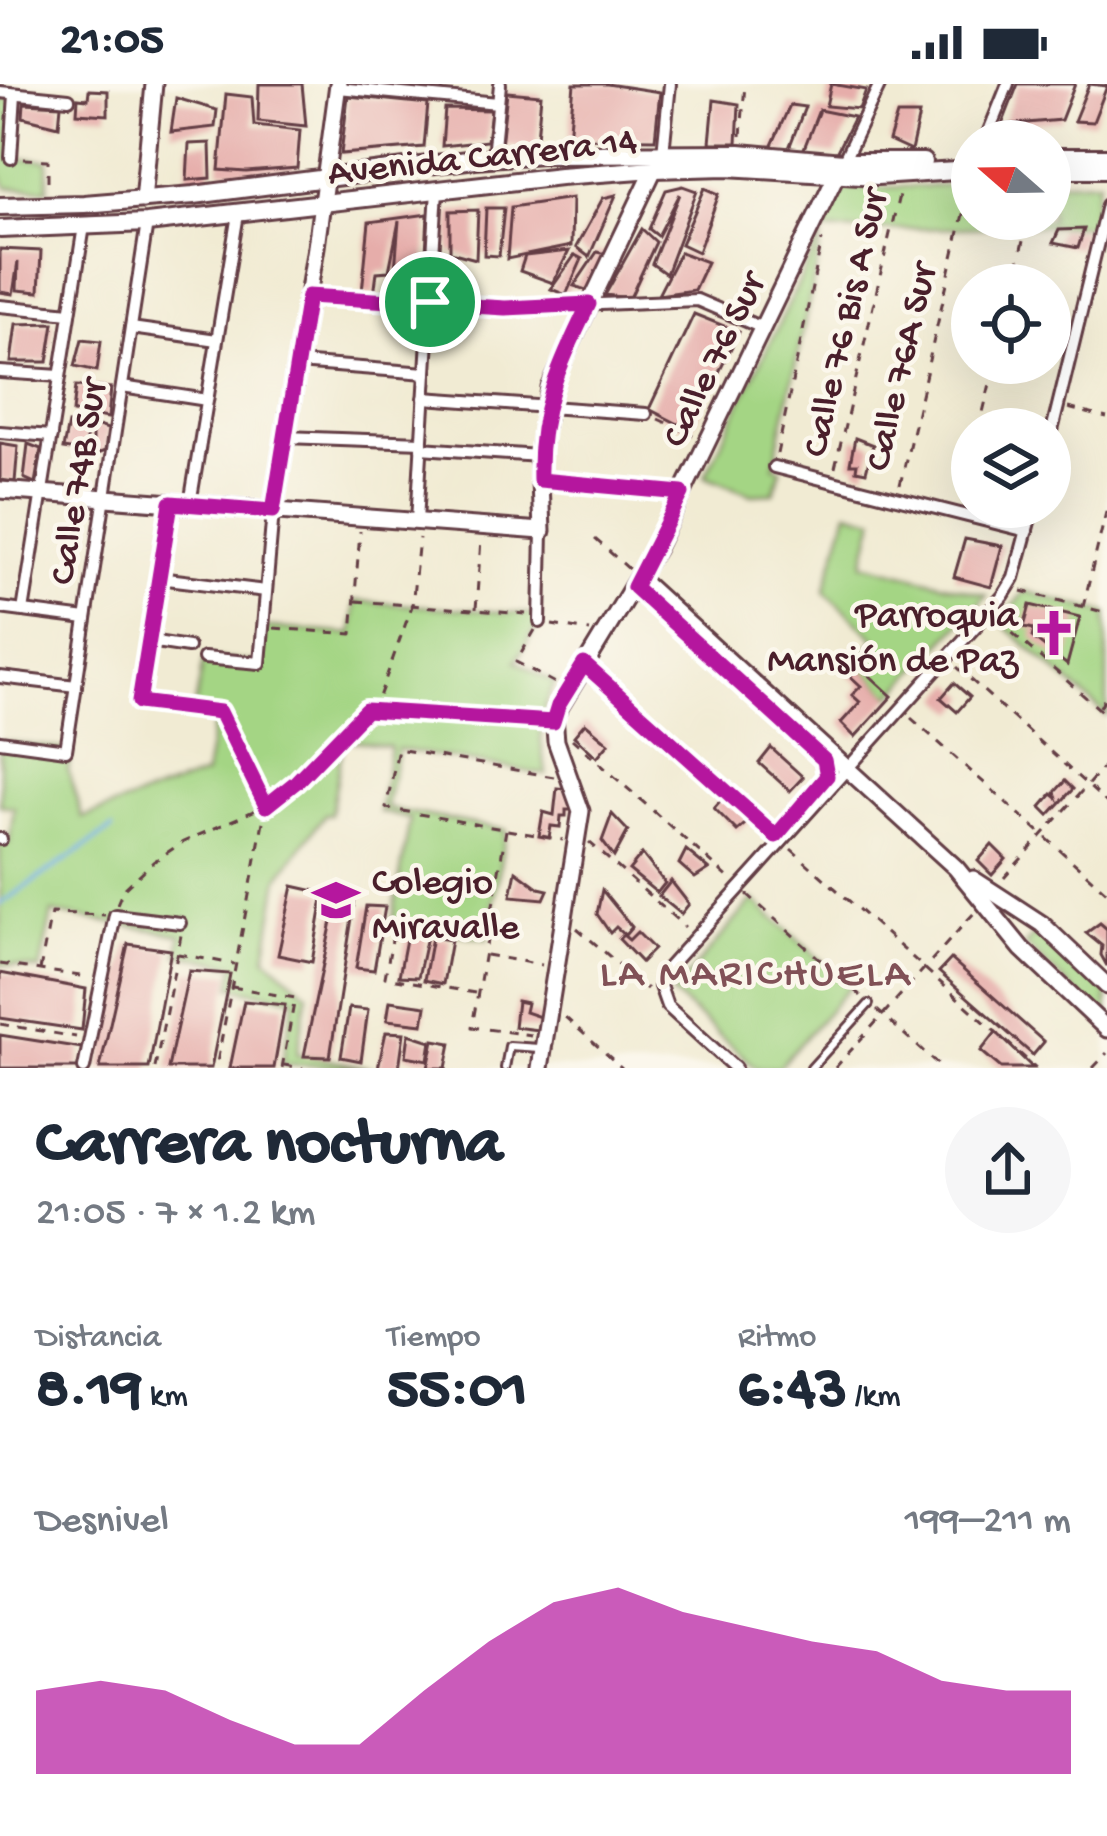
<!DOCTYPE html>
<html lang="es">
<meta charset="utf-8">
<style>
body{margin:0;font-family:"Gochi Hand",sans-serif;background:#f6f6f7;color:#1f2937;height:100vh;display:flex;flex-direction:column;font-size:45px;white-space:nowrap}
*{box-sizing:border-box;margin:0}
p{font-size:39px;color:#747a83}
.icon{flex:none;width:66px;height:66px;fill:none;stroke:currentColor;stroke-width:2;stroke-linecap:round;stroke-linejoin:round}
.map{position:relative;height:984px;overflow:hidden}
.drawer{display:flex;flex-direction:column;background:#fff;flex:1}
.drawer>*{flex:none}
.needle{width:78px;rotate:290deg}
.buttons{position:absolute;left:951px;top:36px;display:grid;gap:24px}
.buttons a{display:grid;place-items:center;width:120px;height:120px;border-radius:50%;background:#fff;box-shadow:0 12px 48px #0002;font-size:60px}
.pin{position:absolute;display:grid;place-items:center;width:102px;height:102px;color:#fff;margin:-51px;border:6px solid #fff;border-radius:50%;box-shadow:0 3px 12px #0007}
.round{display:grid;place-items:center;flex:none;width:126px;height:126px;border-radius:63px;background:#f6f6f7}
.head{display:flex;align-items:center;justify-content:space-between;height:204px;padding:0 36px}
h1{font-size:66px;font-weight:700;line-height:90px}
.metrics{display:grid;grid-template-columns:repeat(3,1fr);gap:18px;height:204px;padding:12px 36px}
.metrics div{display:grid;align-content:center}
.metrics b{font-size:60px;font-weight:700}
.metrics small{font-size:33px;font-weight:400}
.metrics p{font-size:33px}
.chart{height:336px;padding:24px 36px}
.chart p{display:flex;justify-content:space-between}
.chart svg{width:100%;height:216px;margin-top:12px;fill:#b5179e;opacity:.7}
.status{display:flex;justify-content:space-between;align-items:center;height:84px;padding:0 60px;background:#fff;direction:ltr}
.status svg{height:33px;fill:currentColor}
.map>svg:first-child{display:block}
.green{fill:#a4d584;stroke:#777a58;stroke-width:3}
.lines{fill:none;stroke-linecap:round;stroke-linejoin:round}
.stream{stroke:#6eafe2;stroke-width:4.5}
.building{fill:#e6adaa}
.lane-casing{stroke:#633e44;stroke-width:12}
.street-casing{stroke:#633e44;stroke-width:16}
.secondary-casing{stroke:#633e44;stroke-width:21}
.primary-casing{stroke:#633e44;stroke-width:22}
.path{stroke:#633e44;stroke-width:3;stroke-dasharray:9 9;stroke-linecap:butt}
.lane{stroke:#fff;stroke-width:6}
.street{stroke:#fff;stroke-width:10}
.secondary{stroke:#fff;stroke-width:15}
.primary{stroke:#fff;stroke-width:16}
.route-casing{stroke:#fff;stroke-width:24}
.route{stroke:#b5179e;stroke-width:15}
.labels{text-anchor:middle;stroke-width:9;stroke-linejoin:round;paint-order:stroke}
.street-label{font-size:39px;fill:#4a1f2b;stroke:#fbf7ec}
.poi-label{font-size:39px;fill:#4a1f2b;stroke:#fbf7ec;text-anchor:end}
.neighbourhood-label{font-size:42px;letter-spacing:3px;fill:#815157;stroke:#fbf7ec}
</style>
<div class="status"><b>21:05</b><svg viewBox="0 0 49 12"><path d="M0 12V9h3v3zM5 12V6h3v6zM10 12V3h3v9zM15 12V0h3v12zM26 1h20v11H26zM47 4h2v5h-2z"/></svg></div>
<div class="map">
<svg width="1107" height="984" viewBox="0 0 1107 984">
<rect width="100%" height="100%" fill="#fbf7ec"/>
<filter id="ink" filterUnits="userSpaceOnUse"><feTurbulence type="fractalNoise" baseFrequency=".00833" numOctaves="2"/><feDisplacementMap in="SourceGraphic" scale="24" xChannelSelector="R" yChannelSelector="G"/><feConvolveMatrix kernelMatrix="1 2 1 2 8 2 1 2 1" color-interpolation-filters="sRGB"/></filter>
<filter id="wash" filterUnits="userSpaceOnUse"><feTurbulence type="fractalNoise" baseFrequency=".004" numOctaves="4" result="noise"/><feDisplacementMap in="SourceGraphic" scale="48" xChannelSelector="R" yChannelSelector="G"/><feGaussianBlur stdDeviation="2.7" result="paint"/><feColorMatrix in="noise" values="0 0 0 0 0 0 0 0 0 0 0 0 0 0 0 0 0 1.4 0 .05"/><feComposite in="paint" operator="in"/></filter>
<g filter="url(#wash)">
<rect width="100%" height="100%" fill="#f1ebd3"/>
<g class="green">
<polygon points="0,14 14,16 11,74 48,76 48,105 7,104 0,87"/>
<polygon points="1099,96 1090,141 824,147 774,382 781,385 774,409 752,410 705,392 824,147 833,105 972,101 972,135 1050,135 1050,98"/>
<polygon points="848,427 875,434 864,479 987,511 892,612 855,578 876,555 825,507"/>
<polygon points="1024,507 1107,529 1107,632 1001,539"/>
<path d="M355,517L540,531V538L516,577L555,599C538,632 538,655 547,691L398,665L386,724L506,746L487,855L392,839L410,735L379,728L390,663L344,655L331,730H325L279,793L266,873L308,909L297,970L373,984L282,980L295,914L231,903L235,881L178,870L181,851L52,829L40,886L0,880V759H9L14,723L0,721V657L72,666L68,687L82,734L205,691L214,637L193,633L204,574L260,579L263,543L352,550Z"/>
<polygon points="753,816 850,902 778,984 757,984 672,910"/>
<polygon points="1040,845 1107,908 1107,937 1025,861"/>
</g>
<g class="lines">
<polyline class="stream" points="0,820 112,745"/>
</g>
<g id="blocks">
<g class="building">
<polygon points="259,0 302,0 306,42 258,37"/>
<polygon points="574,0 607,0 660,8 655,55 569,54"/>
<polygon points="831,0 866,6 859,25 826,22"/>
<polygon points="1018,0 1075,0 1061,36 1002,41"/>
<polygon points="1089,0 1107,2 1093,38 1074,37"/>
<polygon points="89,6 108,7 108,31 77,29 78,14 88,15"/>
<polygon points="507,8 541,11 536,64 501,61"/>
<polygon points="226,10 252,13 254,41 300,46 297,84 246,88 219,86"/>
<polygon points="348,12 428,20 424,63 341,70"/>
<polygon points="176,14 217,26 215,43 171,48"/>
<polygon points="714,16 739,20 737,59 710,59"/>
<polygon points="24,19 61,21 59,42 23,33"/>
<polygon points="790,21 805,23 787,69 769,68"/>
<polygon points="445,25 491,26 487,57 442,62"/>
<polygon points="819,26 854,33 835,71 803,67"/>
<polygon points="897,31 919,31 911,67 889,57"/>
<polygon points="210,59 211,94 187,96 189,60"/>
<polygon points="683,102 697,107 666,190 652,180 680,110 658,152 649,145 666,106"/>
<polygon points="705,104 719,110 698,168 681,160"/>
<polygon points="616,111 589,173 576,163 603,114"/>
<polygon points="572,114 571,162 507,175 511,123"/>
<polygon points="486,124 504,124 499,172 484,171"/>
<polygon points="478,126 476,175 450,168 450,127"/>
<polygon points="428,130 425,189 395,186 399,137 389,187 377,188 374,211 362,208 369,138"/>
<polygon points="642,145 656,158 630,214 605,211"/>
<polygon points="1084,145 1078,164 1053,159 1059,146"/>
<polygon points="0,165 41,167 39,208 17,206 18,178 13,210 0,208"/>
<polygon points="569,167 553,199 520,187 525,172"/>
<polygon points="597,168 608,170 589,207 574,202"/>
<polygon points="680,168 707,178 694,206 658,211"/>
<polygon points="575,171 582,175 566,211 551,205"/>
<polygon points="694,230 739,248 690,346 649,325"/>
<polygon points="54,239 48,278 11,278 16,240"/>
<polygon points="82,255 101,257 97,287 75,282"/>
<polygon points="76,302 111,304 108,334 73,328"/>
<polygon points="68,340 88,344 84,368 63,365"/>
<polygon points="92,340 108,345 105,367 92,372"/>
<polygon points="855,354 873,361 866,388 856,386 857,380 850,380"/>
<polygon points="0,359 18,362 15,398 0,396"/>
<polygon points="28,360 41,365 35,399 24,394"/>
<polygon points="965,455 1002,462 991,503 954,493"/>
<polygon points="1030,521 1080,533 1067,581 1032,553 1034,545 1024,543"/>
<polygon points="855,578 892,612 855,653 841,639 860,618 852,611 861,602 846,588"/>
<polygon points="954,599 970,613 957,628 941,614"/>
<polygon points="585,639 609,659 597,673 574,652"/>
<polygon points="771,664 803,693 790,707 759,679"/>
<polygon points="1065,697 1073,705 1049,731 1041,723 1052,710 1057,714 1055,708"/>
<polygon points="557,704 567,705 575,726 566,726 566,732 561,732 560,743 551,742 549,754 539,752 543,728 554,731"/>
<polygon points="725,711 750,736 737,747 714,724"/>
<polygon points="612,730 628,747 614,773 602,757"/>
<polygon points="992,761 1006,775 992,791 978,777"/>
<polygon points="686,766 709,785 695,794 679,780"/>
<polygon points="642,770 665,799 657,809 629,786"/>
<polygon points="516,787 539,804 548,806 544,815 511,812"/>
<polygon points="671,797 689,820 681,830 659,812"/>
<polygon points="293,802 324,809 312,878 278,871"/>
<polygon points="602,806 632,843 625,851 616,843 610,849 597,830"/>
<polygon points="337,813 355,815 330,973 304,972"/>
<polygon points="366,822 385,823 374,886 356,884"/>
<polygon points="1100,839 1107,845 1107,882 1101,871 1102,862 1086,849"/>
<polygon points="637,848 654,865 641,878 619,855 623,851 629,856"/>
<polygon points="407,850 427,852 418,893 399,892"/>
<polygon points="432,853 451,856 443,900 424,896"/>
<polygon points="128,860 171,866 149,984 100,984"/>
<polygon points="951,875 1044,958 1033,971 939,888"/>
<polygon points="189,887 230,890 211,984 168,984"/>
<polygon points="0,889 86,905 82,946 0,934"/>
<polygon points="244,917 285,921 274,984 230,984"/>
<polygon points="390,917 426,922 423,940 387,936"/>
<polygon points="517,917 527,919 525,928 540,933 538,946 514,943"/>
<polygon points="349,924 368,926 361,977 341,973"/>
<polygon points="386,948 404,949 399,984 378,984"/>
<polygon points="996,948 1033,984 1001,984 981,967"/>
<polygon points="409,950 431,957 428,976 406,972"/>
<polygon points="0,951 82,964 78,984 0,984"/>
<polygon points="434,956 451,959 446,984 428,984"/>
</g>
</g>
</g>
<g filter="url(#ink)">
<use href="#blocks" fill-opacity="0" stroke="#633e44" stroke-width="3"/>
<g class="lines">
<defs>
<g id="lane">
<polyline points="423,630 551,637"/>
<polyline points="505,984 509,962 539,964"/>
<polyline points="811,984 869,920"/>
</g>
<g id="street">
<polyline points="338,4 498,19"/>
<polyline points="0,8 69,15"/>
<polyline points="985,57 1008,0"/>
<polyline points="663,69 670,0"/>
<polyline points="493,73 500,0"/>
<polyline points="11,74 15,10"/>
<polyline points="843,78 880,0"/>
<polyline points="308,212 505,224 697,216 760,243"/>
<polyline points="0,222 70,229"/>
<polyline points="131,244 217,256"/>
<polyline points="297,279 426,289"/>
<polyline points="0,288 60,292"/>
<polyline points="122,303 207,316"/>
<polyline points="424,314 646,330"/>
<polyline points="0,348 51,352"/>
<polyline points="285,353 422,358"/>
<polyline points="1050,355 1107,121"/>
<polyline points="421,364 539,372"/>
<polyline points="774,383 1027,447"/>
<polyline points="540,396 611,403"/>
<polyline points="171,419 139,618 188,624"/>
<polyline points="190,420 238,130"/>
<polyline points="417,437 437,106"/>
<polyline points="159,494 266,507"/>
<polyline points="0,524 86,535"/>
<polyline points="23,527 84,142"/>
<polyline points="540,538 542,447"/>
<polyline points="149,557 188,563"/>
<polyline points="204,574 260,579 273,427"/>
<polyline points="0,593 76,602"/>
<polyline points="0,657 66,666 147,139"/>
<polyline points="0,755 1,755"/>
<polyline points="84,984 115,831 180,839"/>
<polyline points="735,984 667,922 660,902 665,887 1003,512 1014,494 1033,423"/>
</g>
<g id="secondary">
<polyline points="143,116 154,0"/>
<polyline points="0,406 542,447 539,372 550,304 654,85"/>
<polyline points="273,427 316,163 338,0"/>
<polyline points="639,495 956,784 1022,865 1107,945"/>
<polyline points="973,795 1042,840 1107,902"/>
<polyline points="540,984 581,727 556,657 554,632 656,464 840,83"/>
</g>
<g id="primary">
<polyline points="1050,73 1107,73"/>
<polyline points="1050,85 1107,85"/>
<polyline points="0,122 84,120 194,111 475,75 543,70 740,69 843,78 923,78"/>
<polyline points="0,145 147,139 560,92 654,85 727,83 877,92 972,86"/>
</g>
</defs>
<use href="#lane" class="lane-casing"/>
<use href="#street" class="street-casing"/>
<use href="#secondary" class="secondary-casing"/>
<use href="#primary" class="primary-casing"/>
<g class="path">
<polyline points="741,52 745,0"/>
<polyline points="24,75 48,76 48,103"/>
<polyline points="1013,201 1028,135"/>
<polyline points="1068,324 1107,334"/>
<polyline points="658,335 693,351"/>
<polyline points="979,345 995,279"/>
<polyline points="777,370 822,156"/>
<polyline points="835,384 900,107"/>
<polyline points="900,401 970,100"/>
<polyline points="625,404 669,408"/>
<polyline points="963,417 972,377"/>
<polyline points="595,455 629,485"/>
<polyline points="1022,507 1107,529"/>
<polyline points="356,517 526,530"/>
<polyline points="1083,523 1107,424"/>
<polyline points="476,525 481,456"/>
<polyline points="999,537 1107,632"/>
<polyline points="552,541 590,547"/>
<polyline points="274,544 352,550 360,447"/>
<polyline points="535,546 516,578 559,601"/>
<polyline points="957,583 1107,719"/>
<polyline points="595,589 771,747"/>
<polyline points="1100,623 1107,610"/>
<polyline points="197,625 220,628 266,722 216,984"/>
<polyline points="366,626 415,629"/>
<polyline points="911,634 1107,808"/>
<polyline points="572,655 731,796"/>
<polyline points="554,693 398,665 386,724 563,756"/>
<polyline points="506,746 472,943 531,951"/>
<polyline points="589,758 685,843"/>
<polyline points="791,765 1036,984"/>
<polyline points="1004,794 1107,679"/>
<polyline points="747,810 861,912"/>
<polyline points="117,820 123,806 153,778 183,758 274,718 379,613 412,522 419,454"/>
<polyline points="577,844 647,905"/>
<polyline points="178,870 234,880"/>
<polyline points="486,871 542,881"/>
<polyline points="0,880 87,893"/>
<polyline points="40,886 51,829 105,831"/>
<polyline points="232,903 295,914 282,984"/>
<polyline points="475,909 385,893 395,840 485,855"/>
<polyline points="877,926 942,984"/>
<polyline points="565,933 622,984"/>
<polyline points="0,940 76,953"/>
<polyline points="284,981 303,984"/>
<polyline points="155,984 181,851"/>
<polyline points="835,984 974,829"/>
<polyline points="1093,984 1107,969"/>
</g>
<use href="#lane" class="lane"/>
<use href="#street" class="street"/>
<use href="#secondary" class="secondary"/>
<use href="#primary" class="primary"/>
</g>
</g>
<g class="lines" filter="url(#ink)">
<defs>
<path id="route" d="M308,212L505,224L589,220C559,281 538,326 540,396L682,409L634,503L824,676L827,692L776,752L584,580L558,622L553,638L366,626L296,698L266,722L220,628L139,618L171,419L273,427Z"/>
</defs>
<use href="#route" class="route-casing"/>
<use href="#route" class="route"/>
</g>
<defs>
<symbol id="church-bare" viewBox="-9 -9 18 18"><path d="M-1.2-6h2.4v3.5h3.3v2.4h-3.3V6h-2.4V-.1h-3.3v-2.4h3.3Z" fill="#b5179e" stroke="#fbf7ec" stroke-width="2.5" paint-order="stroke"/></symbol>
<symbol id="school-bare" viewBox="-9 -9 18 18"><path d="M0-5L7-2L0 1L-7-2ZM-4 1L0 2.5L4 1V4Q0 6-4 4Z" fill="#b5179e" stroke="#fbf7ec" stroke-width="2.5" paint-order="stroke"/></symbol>
</defs>
<g fill-rule="evenodd">
<use href="#church-bare" x="1021" y="516" width="66" height="66"/>
<use href="#school-bare" x="303" y="783" width="66" height="66"/>
</g>
<g class="labels">
<g class="street-label">
<text transform="translate(482 69) rotate(-6)" y="14">Avenida Carrera 14</text>
<text transform="translate(841 238) rotate(-77)" y="14">Calle 76 Bis A Sur</text>
<text transform="translate(710 274) rotate(-64)" y="14">Calle 76 Sur</text>
<text transform="translate(897 282) rotate(-77)" y="14">Calle 76A Sur</text>
<text transform="translate(74 397) rotate(-81)" y="14">Calle 74B Sur</text>
</g>
<g class="poi-label">
<text x="1018" y="541">Parroquia<tspan x="1018" dy="45">Mansión de Paz</tspan></text>
<text x="372" y="808" text-anchor="start">Colegio<tspan x="372" dy="45">Miravalle</tspan></text>
</g>
<g class="neighbourhood-label">
<text x="756" y="900">LA MARICHUELA</text>
</g>
</g>
</svg>
<div class="buttons">
<a><svg class="needle" viewBox="-14 -14 28 28"><path d="M0-13l5 13h-10z" fill="#e53935"/><path d="M0 13l5-13h-10z" fill="#747a83"/></svg></a>
<a><svg class="icon" aria-label="locate" viewBox="0 0 24 24"><circle cx="12" cy="12" r="6"/><path d="M12 2v4M12 18v4M2 12h4M18 12h4"/></svg></a>
<a><svg class="icon" aria-label="layers" viewBox="0 0 24 24"><path d="M12 4l9 5-9 5-9-5zM3 14l9 5 9-5"/></svg></a>
</div>
<div class="pin" style="left:430px;top:218px;background:#1e9e55"><svg class="icon" aria-label="arrive" viewBox="0 0 24 24"><path d="M6 21V4h12l-3 4 3 4H6"/></svg></div>
</div>
<section class="drawer">
<div class="head"><div><h1>Carrera nocturna</h1><p>21:05 · 7 × 1.2 km</p></div><a class="round"><svg class="icon" aria-label="share" viewBox="0 0 24 24"><path d="M12 15V3M7 8l5-5 5 5M5 13v7h14v-7"/></svg></a></div>
<div class="metrics">
<div><p>Distancia</p><b>8.19<small> km</small></b></div>
<div><p>Tiempo</p><b>55:01</b></div>
<div><p>Ritmo</p><b>6:43<small> /km</small></b></div>
</div>
<div class="chart"><p><span>Desnivel</span>199–211 m</p>
<svg viewBox="0 0 160 44" preserveAspectRatio="none"><path d="M0 44V27L10 25L20 27L30 33L40 38L50 38L60 27L70 17L80 9L90 6L100 11L110 14L120 17L130 19L140 25L150 27L160 27V44z"/></svg>
</div>
</section>
